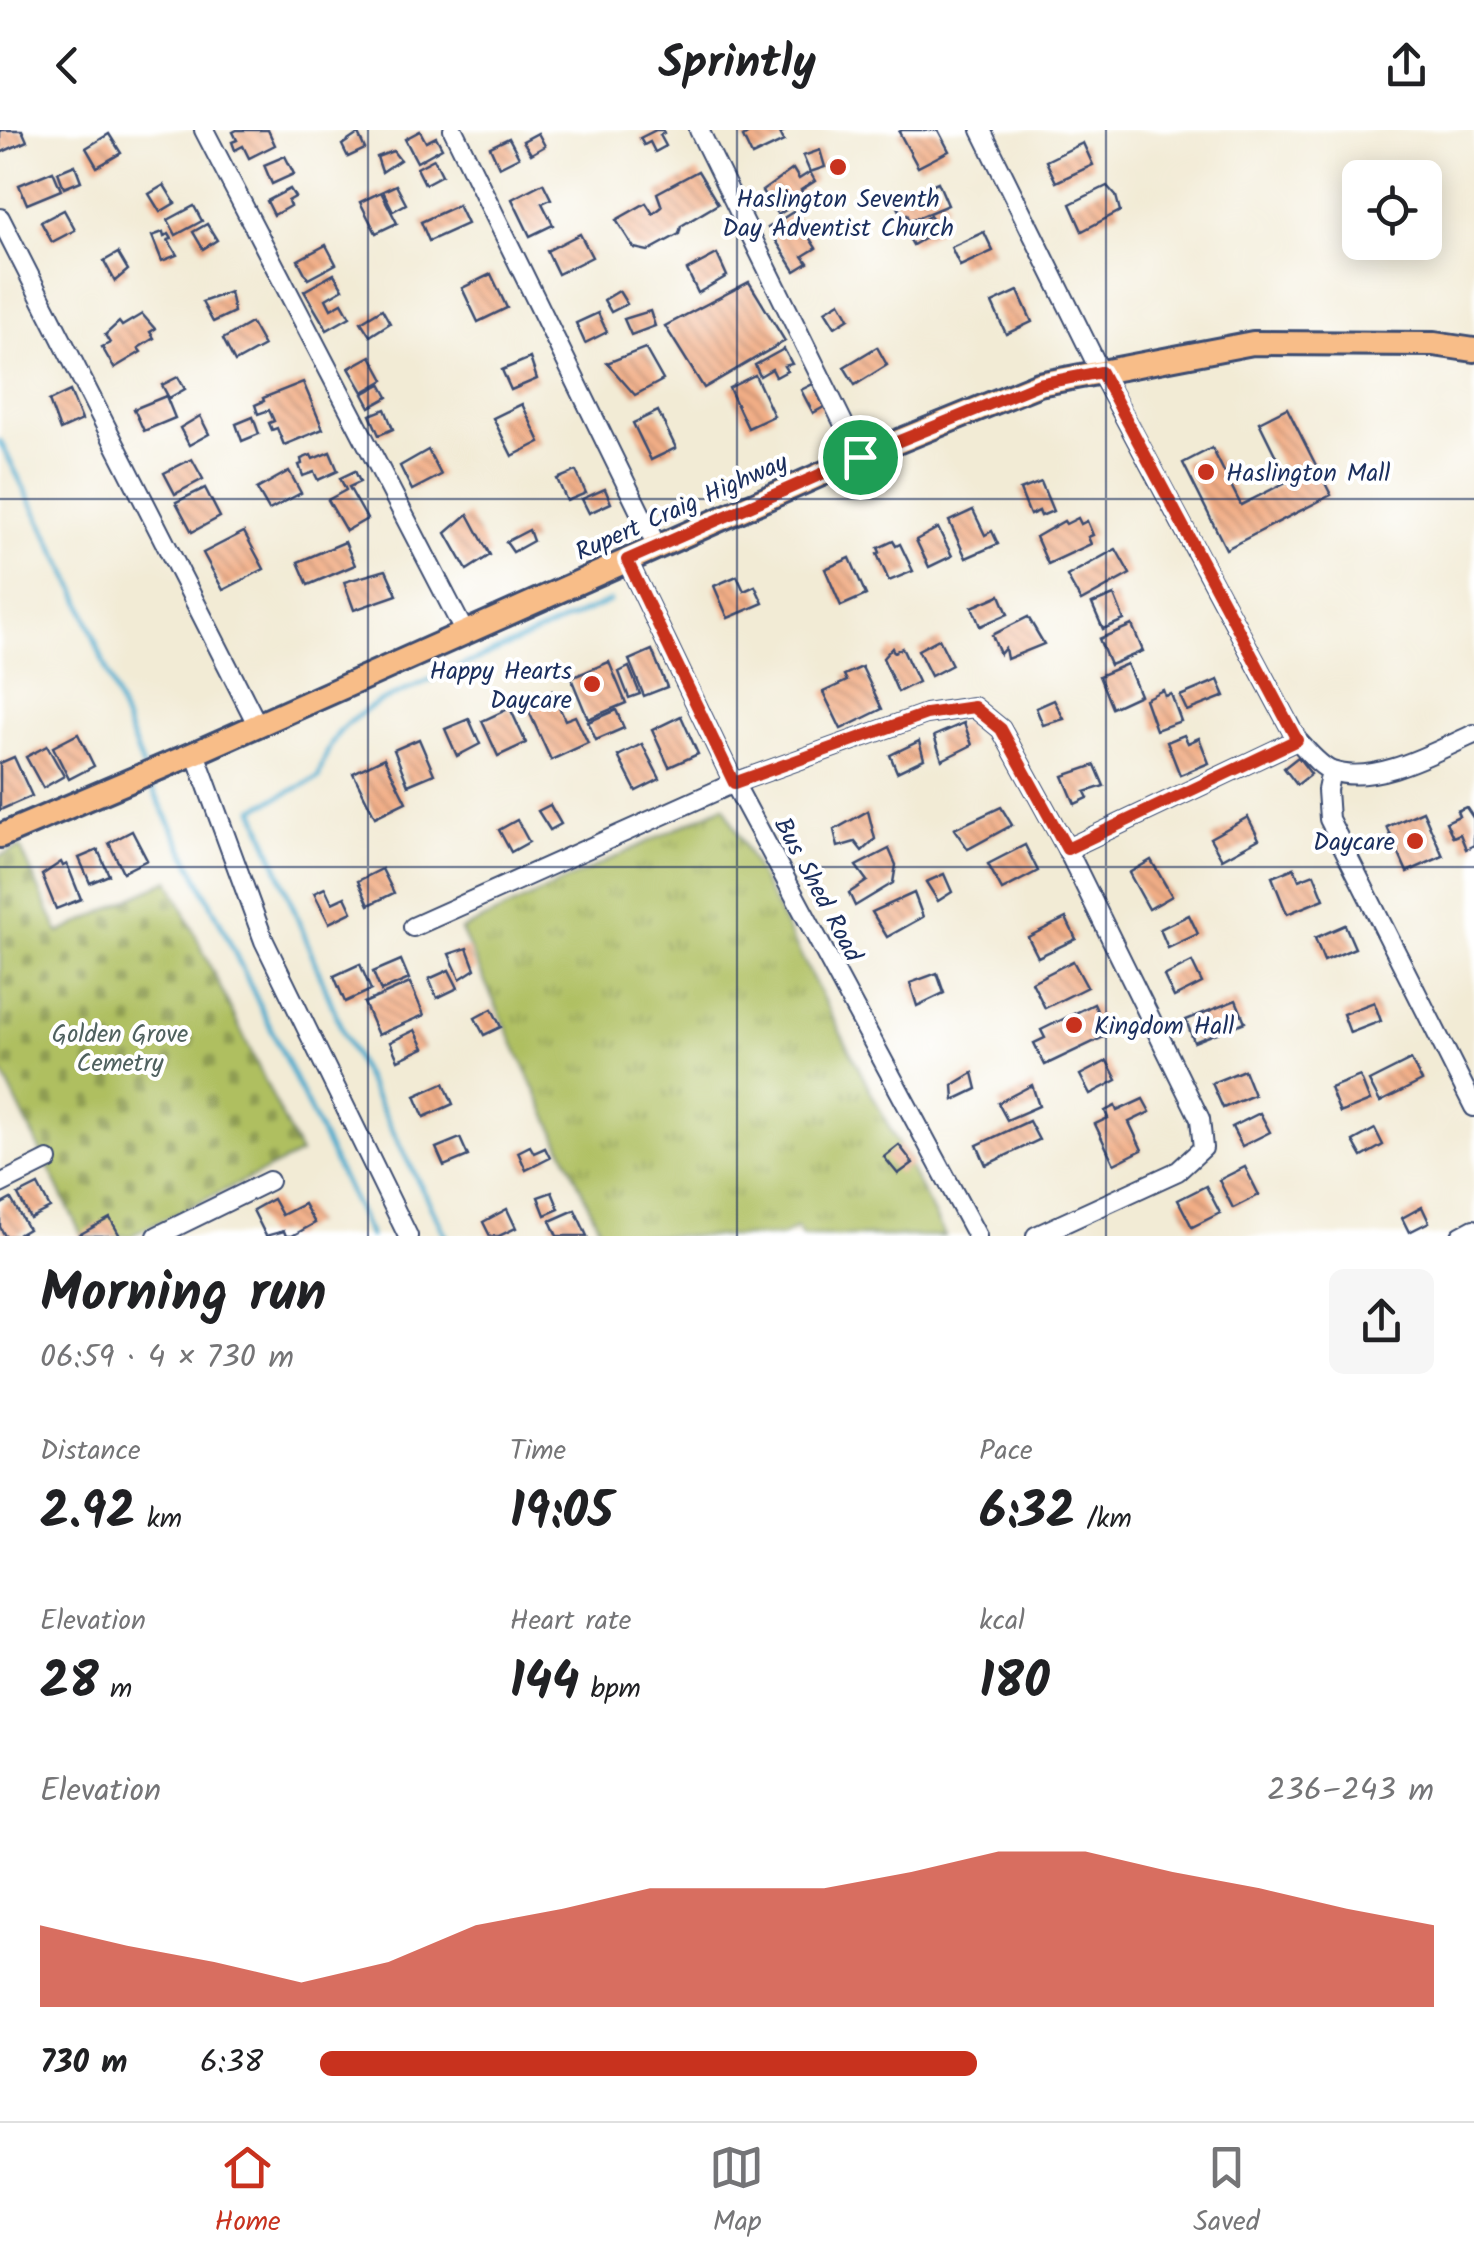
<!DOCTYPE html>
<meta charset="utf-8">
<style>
body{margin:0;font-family:Kalam,sans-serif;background:#f6f6f6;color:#202124;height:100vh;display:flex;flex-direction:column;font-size:38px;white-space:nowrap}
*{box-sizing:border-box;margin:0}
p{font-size:32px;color:#757577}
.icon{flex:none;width:55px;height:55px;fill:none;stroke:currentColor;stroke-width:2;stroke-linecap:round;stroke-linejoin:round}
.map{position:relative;height:1106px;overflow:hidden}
.panel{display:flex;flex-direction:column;background:#fff;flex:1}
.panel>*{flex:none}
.tools{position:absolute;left:1342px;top:30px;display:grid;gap:20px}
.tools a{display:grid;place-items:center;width:100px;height:100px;border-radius:15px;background:#fff;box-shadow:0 5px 25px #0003;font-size:50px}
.pin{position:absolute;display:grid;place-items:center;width:85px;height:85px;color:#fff;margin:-42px;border:5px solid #fff;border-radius:50%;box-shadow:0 2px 10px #0007}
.round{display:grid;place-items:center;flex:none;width:105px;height:105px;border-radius:15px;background:#f6f6f6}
.summary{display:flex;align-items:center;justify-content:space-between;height:170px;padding:0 40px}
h1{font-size:55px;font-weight:600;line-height:75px}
.figures{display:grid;grid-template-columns:repeat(3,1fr);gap:15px;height:170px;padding:10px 40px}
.figures div{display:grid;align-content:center}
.figures b{font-size:50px;font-weight:600}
.figures small{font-size:28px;font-weight:400}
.figures p{font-size:28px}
.chart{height:280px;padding:20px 40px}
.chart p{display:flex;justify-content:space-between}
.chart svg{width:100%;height:180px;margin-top:10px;fill:#c8321e;opacity:.7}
ul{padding:0 40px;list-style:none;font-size:32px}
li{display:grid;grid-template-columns:160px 120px 1fr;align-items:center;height:75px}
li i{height:25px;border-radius:12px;background:#c8321e}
header{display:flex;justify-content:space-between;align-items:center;height:130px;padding:0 40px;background:#fff;font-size:45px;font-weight:600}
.dock{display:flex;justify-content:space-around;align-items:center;height:140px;border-top:2px solid #e0e0e0;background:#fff;font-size:28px;color:#757577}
.dock a{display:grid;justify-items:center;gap:5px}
.dock .active{color:#c8321e}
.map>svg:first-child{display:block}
.grass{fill:url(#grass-tufts);stroke:#657760;stroke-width:2.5}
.cemetery{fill:url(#cemetery-stones);stroke:#657760;stroke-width:2.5}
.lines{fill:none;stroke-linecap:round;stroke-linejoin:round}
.stream{stroke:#4faccd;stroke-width:5}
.building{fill:url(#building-back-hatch)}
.minor-casing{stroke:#3b4b70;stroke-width:22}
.major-casing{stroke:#3b4b70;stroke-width:28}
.minor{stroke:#fff;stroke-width:18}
.major{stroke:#f8bd88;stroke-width:22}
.route-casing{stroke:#fff;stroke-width:20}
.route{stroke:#c8321e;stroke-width:12}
.grid{fill:none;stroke:#1b2f5e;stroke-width:2.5;stroke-opacity:0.55}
.poi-dot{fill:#c8321e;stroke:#fff;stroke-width:4}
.labels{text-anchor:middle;stroke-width:8;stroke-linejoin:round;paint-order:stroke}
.poi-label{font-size:25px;fill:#1b2f5e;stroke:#fff;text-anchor:start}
.street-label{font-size:25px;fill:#1b2f5e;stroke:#fff}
.park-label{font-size:25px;fill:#4f615f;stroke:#fff}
</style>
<header><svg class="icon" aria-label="back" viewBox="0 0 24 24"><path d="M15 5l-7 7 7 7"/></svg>Sprintly<svg class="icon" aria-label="share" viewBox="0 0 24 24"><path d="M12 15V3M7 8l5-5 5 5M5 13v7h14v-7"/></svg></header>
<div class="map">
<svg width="1474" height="1106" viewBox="0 0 1474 1106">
<defs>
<pattern id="grass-tufts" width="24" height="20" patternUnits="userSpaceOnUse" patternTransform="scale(2.5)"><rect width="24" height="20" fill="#afbf61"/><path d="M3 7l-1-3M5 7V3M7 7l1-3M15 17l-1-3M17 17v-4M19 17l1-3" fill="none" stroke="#8e9c53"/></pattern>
<pattern id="cemetery-stones" width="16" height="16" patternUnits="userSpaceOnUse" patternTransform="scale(2.5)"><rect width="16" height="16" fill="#afbf61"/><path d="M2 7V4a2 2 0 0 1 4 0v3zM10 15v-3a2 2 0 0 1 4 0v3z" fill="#8e9c53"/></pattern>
<pattern id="building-back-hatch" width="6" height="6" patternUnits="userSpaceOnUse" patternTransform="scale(2.5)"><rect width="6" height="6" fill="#f2ae86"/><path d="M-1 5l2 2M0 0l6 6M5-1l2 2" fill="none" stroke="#c38e71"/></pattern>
</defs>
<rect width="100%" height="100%" fill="#fff"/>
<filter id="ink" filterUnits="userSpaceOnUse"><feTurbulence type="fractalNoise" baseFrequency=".01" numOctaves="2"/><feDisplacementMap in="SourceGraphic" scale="20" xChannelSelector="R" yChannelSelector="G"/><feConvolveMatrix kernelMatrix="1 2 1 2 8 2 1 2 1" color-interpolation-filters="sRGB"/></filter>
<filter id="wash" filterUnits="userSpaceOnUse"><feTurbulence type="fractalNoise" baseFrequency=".0048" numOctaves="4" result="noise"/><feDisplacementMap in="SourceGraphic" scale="40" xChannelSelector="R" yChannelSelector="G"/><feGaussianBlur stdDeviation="2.25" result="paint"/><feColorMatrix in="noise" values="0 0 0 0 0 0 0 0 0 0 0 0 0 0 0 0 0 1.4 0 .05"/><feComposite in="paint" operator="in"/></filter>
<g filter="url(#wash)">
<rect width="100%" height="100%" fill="#f2ebd5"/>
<polygon class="grass" points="724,676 945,1106 802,1106 797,1098 782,1106 603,1106 461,800"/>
<polygon class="cemetery" points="20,717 59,803 169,750 300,1024 130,1106 82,1106 0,938 0,726"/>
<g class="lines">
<g class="stream">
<polyline points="0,311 78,465 143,637"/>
<polyline points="149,652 221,794 370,1106"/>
<path d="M446,1106L344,905L254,679L318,648C331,604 340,597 377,573L610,471"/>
</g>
</g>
<g id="blocks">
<g class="building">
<polygon points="0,0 22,0 27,11 0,23"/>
<polygon points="237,0 268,0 275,15 249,28 243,16 235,20 232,12 237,10 233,2"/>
<polygon points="656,0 663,0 664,3 660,5 666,16 655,22 650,12 644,15 640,8"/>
<polygon points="753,0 787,0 780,3 784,11 752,26 743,7"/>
<polygon points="902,0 938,0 949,21 918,37 899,2"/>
<polygon points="420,1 426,12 436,7 442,18 417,32 405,9"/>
<polygon points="538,3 545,16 531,24 523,11"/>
<polygon points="109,4 121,23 97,37 86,18"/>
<polygon points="358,4 365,19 348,27 342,15"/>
<polygon points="509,8 519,27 499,37 490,17"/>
<polygon points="1083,13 1093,35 1056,52 1046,31"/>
<polygon points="820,20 825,37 810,42 815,51 801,60 805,67 778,85 762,61 793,39 799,49 810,42 803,26"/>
<polygon points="393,21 400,30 382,42 377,27"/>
<polygon points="285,26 294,44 272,54 264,35"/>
<polygon points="434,29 442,45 425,54 417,38"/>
<polygon points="75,35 81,51 64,58 58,42"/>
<polygon points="53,41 61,60 27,74 19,55"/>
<polygon points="698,41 718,74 681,96 679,104 648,121 634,118 616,90 646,73 653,84 662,77 657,63"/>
<polygon points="938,52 948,75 910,91 907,84 902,86 895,70"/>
<polygon points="543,53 551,69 542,73 553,95 530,106 512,69"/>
<polygon points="164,55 175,73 160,82 149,64"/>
<polygon points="396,55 406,74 393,81 383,61"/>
<polygon points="1107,56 1116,66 1120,81 1082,101 1070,74"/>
<polygon points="290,59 295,67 288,71 290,76 274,85 267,71"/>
<polygon points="381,62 397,93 376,103 360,72"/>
<polygon points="458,75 467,94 429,111 421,92"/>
<polygon points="194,76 202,91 176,105 168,90"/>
<polygon points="64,80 75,100 52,112 41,92"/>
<polygon points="793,82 816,118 803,126 808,133 795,141 768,98"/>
<polygon points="930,86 939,100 913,115 905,101"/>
<polygon points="207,94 217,110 203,119 193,102"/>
<polygon points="163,102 164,106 169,104 172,109 168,110 177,125 162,131 152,106"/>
<polygon points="984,102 993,121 960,136 951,117"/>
<polygon points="580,104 592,127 558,144 547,121"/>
<polygon points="326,115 336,134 308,149 298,130"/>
<polygon points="118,123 128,140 115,151 104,131"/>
<polygon points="717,124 727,146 698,163 687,140"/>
<polygon points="334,144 343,159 326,169 331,179 342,173 350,187 327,200 304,161"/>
<polygon points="491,144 507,178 478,192 462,158"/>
<polygon points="749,152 785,211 704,258 665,196"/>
<polygon points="619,161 627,174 611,182 604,170"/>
<polygon points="1018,161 1032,192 1006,204 992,173"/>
<polygon points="230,162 234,182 213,192 202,172"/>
<polygon points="840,172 849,188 835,197 825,181"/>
<polygon points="382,179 390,193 370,206 361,192"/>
<polygon points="650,181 655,196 631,205 624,189"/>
<polygon points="598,183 607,202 585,213 576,193"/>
<polygon points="142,184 155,199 150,202 154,208 138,218 141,222 114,238 102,217 110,213 105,205 119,192 122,196"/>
<polygon points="251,193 264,216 235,232 223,209"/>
<polygon points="877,217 887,235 855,255 844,237"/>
<polygon points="645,218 663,250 635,265 607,233"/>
<polygon points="784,219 792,234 784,236 787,241 776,247 772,239 760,246 755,235"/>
<polygon points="371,226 384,250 363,262 349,238"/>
<polygon points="530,228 537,249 511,260 502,240"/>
<polygon points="755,245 774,286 748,298 729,258"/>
<polygon points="178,247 185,259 169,268 162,255"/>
<polygon points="303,252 323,299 284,315 277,298 272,300 269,293 274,291 269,280 258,284 255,275 264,271 263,268"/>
<polygon points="381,254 388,267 370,277 363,264"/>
<polygon points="813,254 824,277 813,283 801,260"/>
<polygon points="70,261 82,290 60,300 49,271"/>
<polygon points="166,266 175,288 144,301 134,279"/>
<polygon points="522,274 540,312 512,326 493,288"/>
<polygon points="1287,278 1331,365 1226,419 1183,333 1212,318 1241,375 1288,351 1259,292"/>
<polygon points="385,279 393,299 379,305 370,285"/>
<polygon points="658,281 676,318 651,330 633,293"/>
<polygon points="200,286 209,304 189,315 180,298"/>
<polygon points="253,287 259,304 242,311 236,294"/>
<polygon points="428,320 441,345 412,360 400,336"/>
<polygon points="330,322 338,341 318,350 314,342 303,346 299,335 302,334 301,329 311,325 313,329"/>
<polygon points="192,329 203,349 175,364 164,343"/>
<polygon points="289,341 301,363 269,380 257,359"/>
<polygon points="355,341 360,352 349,357 367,389 346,401 328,370 346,360 340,348"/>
<polygon points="576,341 586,363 567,371 557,349"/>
<polygon points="1041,352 1053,381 1041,386 1039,381 1030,385 1020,360"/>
<polygon points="205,358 220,387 192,402 176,372"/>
<polygon points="605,359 611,373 589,383 582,369"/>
<polygon points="973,380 985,405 992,401 998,414 966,428 949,391"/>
<polygon points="468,384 490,425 467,440 446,403"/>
<polygon points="1078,388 1081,394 1087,391 1093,405 1088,407 1091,414 1048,434 1036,407 1064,391 1066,394"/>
<polygon points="938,398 952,426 929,437 916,410"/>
<polygon points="529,400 533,411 513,422 506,412"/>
<polygon points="244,402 264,439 223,460 203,423"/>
<polygon points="893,411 896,416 900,414 913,441 889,451 877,424 880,422 878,418"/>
<polygon points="345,412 355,435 308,455 298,432"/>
<polygon points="1116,419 1130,444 1081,471 1067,446"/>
<polygon points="850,428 866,465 841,476 825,439"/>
<polygon points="386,440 397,465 354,480 344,452"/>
<polygon points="737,446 744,461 755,456 763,473 728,488 714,456"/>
<polygon points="1000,465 1008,484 980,496 972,477"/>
<polygon points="1114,465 1124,490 1103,499 1092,474"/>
<polygon points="1028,487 1044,514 1007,529 1005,518 1000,524 992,505"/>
<polygon points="1132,495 1143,521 1110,535 1099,509"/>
<polygon points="939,509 952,535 931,546 918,520"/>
<polygon points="892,518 894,522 902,518 918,552 898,562 883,528"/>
<polygon points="652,520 667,557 644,566 629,530"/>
<polygon points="609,532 626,573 588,589 571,548"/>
<polygon points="1127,534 1140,565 1112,578 1099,546"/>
<polygon points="629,537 640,564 629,568 619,542"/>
<polygon points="862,537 882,579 841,599 823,562 847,551 844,545"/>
<polygon points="1218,550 1225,566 1187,581 1180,566"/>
<polygon points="1163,560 1165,566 1171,564 1181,591 1156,600 1145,569"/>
<polygon points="552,561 565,590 575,586 588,613 551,630 525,573"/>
<polygon points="1054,570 1064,589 1043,595 1036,578"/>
<polygon points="510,578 526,613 498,626 482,591"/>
<polygon points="616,580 624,598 596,610 588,592"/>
<polygon points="681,586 698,624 669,637 652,600"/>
<polygon points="469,589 480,614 457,626 445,599"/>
<polygon points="964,593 972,615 942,630 934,606"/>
<polygon points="78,604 94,636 69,649 53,617"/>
<polygon points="1184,605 1188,613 1199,608 1209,633 1180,645 1167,612"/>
<polygon points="419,609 434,644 408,655 394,620"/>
<polygon points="919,611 924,629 897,642 890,625"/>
<polygon points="642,614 660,649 636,661 618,626"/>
<polygon points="47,616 64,646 43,658 26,627"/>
<polygon points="14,627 32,666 0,680 0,633"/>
<polygon points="1298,627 1311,644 1297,655 1284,638"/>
<polygon points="384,628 406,672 375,687 353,643"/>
<polygon points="1095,635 1104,656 1085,662 1088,668 1075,674 1063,646"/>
<polygon points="550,675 561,694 550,700 538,681"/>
<polygon points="1001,677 1012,695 968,719 954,699"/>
<polygon points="1466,677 1474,689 1474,715 1466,719 1460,704 1453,707 1446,692 1459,686 1457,681"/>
<polygon points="868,681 875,709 862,721 855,712 838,717 834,700"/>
<polygon points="1423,681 1443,726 1407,742 1387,697"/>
<polygon points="1248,687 1259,709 1222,729 1210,708"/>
<polygon points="517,690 529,712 511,722 499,700"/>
<polygon points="132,701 147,730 123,742 109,713"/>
<polygon points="1025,715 1038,741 1002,760 988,734"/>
<polygon points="889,719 896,735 893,753 855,776 849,763 867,751 856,736"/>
<polygon points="98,720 109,745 90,753 79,728"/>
<polygon points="1151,730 1172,766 1149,779 1129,743"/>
<polygon points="61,732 63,736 67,734 81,769 56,779 42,745"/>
<polygon points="1294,738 1299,750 1314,744 1324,769 1287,784 1272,747"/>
<polygon points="382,739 394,763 369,775 358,751"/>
<polygon points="944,744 952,762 938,771 926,752"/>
<polygon points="325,758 332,773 345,767 352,782 329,793 314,763"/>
<polygon points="914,763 923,787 887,807 872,782"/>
<polygon points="1189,785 1198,804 1168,818 1160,799"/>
<polygon points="1066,788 1076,809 1038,827 1028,807"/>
<polygon points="1345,795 1355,818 1324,831 1315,808"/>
<polygon points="467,818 475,839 460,849 449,824"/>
<polygon points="401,830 409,849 381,861 373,842"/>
<polygon points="1073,831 1087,857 1045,878 1032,852"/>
<polygon points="1192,832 1202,853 1174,867 1164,846"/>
<polygon points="360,834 371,860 345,872 334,846"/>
<polygon points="449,840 458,858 437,868 429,849"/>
<polygon points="937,843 944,863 917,876 910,853"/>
<polygon points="410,853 424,885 378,905 364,873"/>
<polygon points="1236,870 1245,892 1194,912 1186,890"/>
<polygon points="1374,872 1381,891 1350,903 1343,884"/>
<polygon points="1094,874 1108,905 1045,935 1034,913 1045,908 1041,900"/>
<polygon points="492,879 501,897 484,905 475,888"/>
<polygon points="415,900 424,918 398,930 390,912"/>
<polygon points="1411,930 1422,951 1380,972 1369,951"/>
<polygon points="1107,931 1117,950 1090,964 1080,945"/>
<polygon points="1244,940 1254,965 1223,978 1212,953"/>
<polygon points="973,943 977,959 954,970 953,955"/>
<polygon points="1360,946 1370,971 1340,983 1330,958"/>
<polygon points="444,953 453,974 424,987 415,966"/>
<polygon points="1032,955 1039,976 1007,990 998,973"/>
<polygon points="1143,969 1150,982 1129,992 1142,1020 1114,1034 1095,994 1108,988 1105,981 1115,976 1117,981"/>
<polygon points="1260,983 1270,1002 1242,1016 1232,997"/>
<polygon points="1029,991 1039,1010 986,1035 977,1015"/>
<polygon points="1375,999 1383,1015 1362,1027 1353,1011"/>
<polygon points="460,1008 468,1026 444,1036 436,1018"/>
<polygon points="899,1015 913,1033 898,1044 884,1027"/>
<polygon points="530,1016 534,1023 545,1018 550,1028 526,1040 518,1022"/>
<polygon points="1245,1037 1259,1065 1233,1078 1219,1050"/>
<polygon points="38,1055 50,1078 30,1088 18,1065"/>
<polygon points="1206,1056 1220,1083 1192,1097 1178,1070"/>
<polygon points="552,1062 559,1079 545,1085 538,1067"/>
<polygon points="11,1069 28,1099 16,1106 5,1106 0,1097 0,1075"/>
<polygon points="273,1069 282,1085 304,1074 315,1093 292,1106 286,1106 284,1101 266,1106 253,1080"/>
<polygon points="1422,1077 1429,1092 1409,1102 1402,1088"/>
<polygon points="507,1079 516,1098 499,1106 490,1106 483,1092"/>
<polygon points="575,1080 587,1106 557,1106 550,1091"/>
<polygon points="110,1088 120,1106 77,1106"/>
</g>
</g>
</g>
<g filter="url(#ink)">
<use href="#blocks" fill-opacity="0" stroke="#3b4b70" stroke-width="2.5"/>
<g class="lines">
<defs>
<g id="minor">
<polyline points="204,0 464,501"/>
<polyline points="453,0 657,417"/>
<polyline points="699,0 860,327"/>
<path d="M981,0L1101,243L1297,610C1307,620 1319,636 1332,641C1375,656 1436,621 1474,604"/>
<polyline points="0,88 257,594"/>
<polyline points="627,430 734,653 977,1106"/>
<polyline points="195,623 264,811 408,1106"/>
<polyline points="1331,641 1327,660 1329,689 1474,977"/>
<polyline points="1067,719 1297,610"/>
<polyline points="413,797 734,653 926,584 974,577 1001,599 1067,719 1200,989 1203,1018 1178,1041 1036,1106"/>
<polyline points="0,1054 48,1030"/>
<polyline points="157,1106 269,1051"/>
<polyline points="1461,1106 1474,1099"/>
</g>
<polyline id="major" points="0,706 195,623 860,327 1039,254 1253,213 1434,214 1474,220"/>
</defs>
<use href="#minor" class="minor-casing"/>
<use href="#major" class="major-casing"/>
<use href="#minor" class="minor"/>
<use href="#major" class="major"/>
</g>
</g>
<g class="lines" filter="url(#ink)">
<defs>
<polygon id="route" points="1101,242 1297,610 1067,719 1001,599 974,577 926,584 734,653 627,430 860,327 1039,254"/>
</defs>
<use href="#route" class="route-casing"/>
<use href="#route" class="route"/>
</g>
<path class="grid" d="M368,0V1106M737,0V1106M1106,0V1106M0,369H1474M0,737H1474"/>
<g class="poi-dot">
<circle cx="838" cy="37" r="10"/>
<circle cx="1206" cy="342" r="10"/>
<circle cx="592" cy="554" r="10"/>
<circle cx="1415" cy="711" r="10"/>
<circle cx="1074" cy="895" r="10"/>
</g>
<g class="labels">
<g class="poi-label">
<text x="838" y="77" text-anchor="middle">Haslington Seventh<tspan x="838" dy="29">Day Adventist Church</tspan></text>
<text x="1226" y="351">Haslington Mall</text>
<text x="572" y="549" text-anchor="end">Happy Hearts<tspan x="572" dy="29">Daycare</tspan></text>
<text x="1395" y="720" text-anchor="end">Daycare</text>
<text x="1094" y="904">Kingdom Hall</text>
</g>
<g class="street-label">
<text transform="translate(681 376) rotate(-24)" y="9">Rupert Craig Highway</text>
<text transform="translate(819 759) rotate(62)" y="9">Bus Shed Road</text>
</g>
<g class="park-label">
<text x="120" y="912">Golden Grove<tspan x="120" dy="29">Cemetry</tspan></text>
</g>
</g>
</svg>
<div class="tools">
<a><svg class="icon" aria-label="locate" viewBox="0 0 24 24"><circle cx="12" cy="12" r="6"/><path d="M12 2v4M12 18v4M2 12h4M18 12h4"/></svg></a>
</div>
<div class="pin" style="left:860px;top:327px;background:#1e9e55"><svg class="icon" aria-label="arrive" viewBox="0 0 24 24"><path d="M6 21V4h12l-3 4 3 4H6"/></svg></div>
</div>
<section class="panel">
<div class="summary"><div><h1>Morning run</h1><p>06:59 · 4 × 730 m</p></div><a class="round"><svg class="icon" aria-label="share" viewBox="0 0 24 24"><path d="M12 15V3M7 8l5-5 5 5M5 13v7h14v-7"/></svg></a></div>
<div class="figures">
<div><p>Distance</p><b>2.92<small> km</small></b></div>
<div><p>Time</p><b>19:05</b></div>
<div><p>Pace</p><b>6:32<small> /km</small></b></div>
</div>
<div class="figures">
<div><p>Elevation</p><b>28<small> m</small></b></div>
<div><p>Heart rate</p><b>144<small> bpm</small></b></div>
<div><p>kcal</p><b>180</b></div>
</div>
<div class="chart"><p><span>Elevation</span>236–243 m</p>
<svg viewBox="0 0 160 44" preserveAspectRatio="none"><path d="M0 44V24L10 29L20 33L30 38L40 33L50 24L60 20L70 15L80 15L90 15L100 11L110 6L120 6L130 11L140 15L150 20L160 24V44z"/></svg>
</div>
<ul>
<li><b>730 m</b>6:38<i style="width:59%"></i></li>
</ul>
</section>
<nav class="dock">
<a class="active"><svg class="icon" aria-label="home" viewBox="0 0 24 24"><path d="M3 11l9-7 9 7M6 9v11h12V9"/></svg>Home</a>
<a><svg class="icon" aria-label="map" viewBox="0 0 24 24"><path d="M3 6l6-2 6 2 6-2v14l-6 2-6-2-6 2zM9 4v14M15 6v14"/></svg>Map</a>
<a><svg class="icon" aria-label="saved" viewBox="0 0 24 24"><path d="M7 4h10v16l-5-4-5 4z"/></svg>Saved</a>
</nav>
